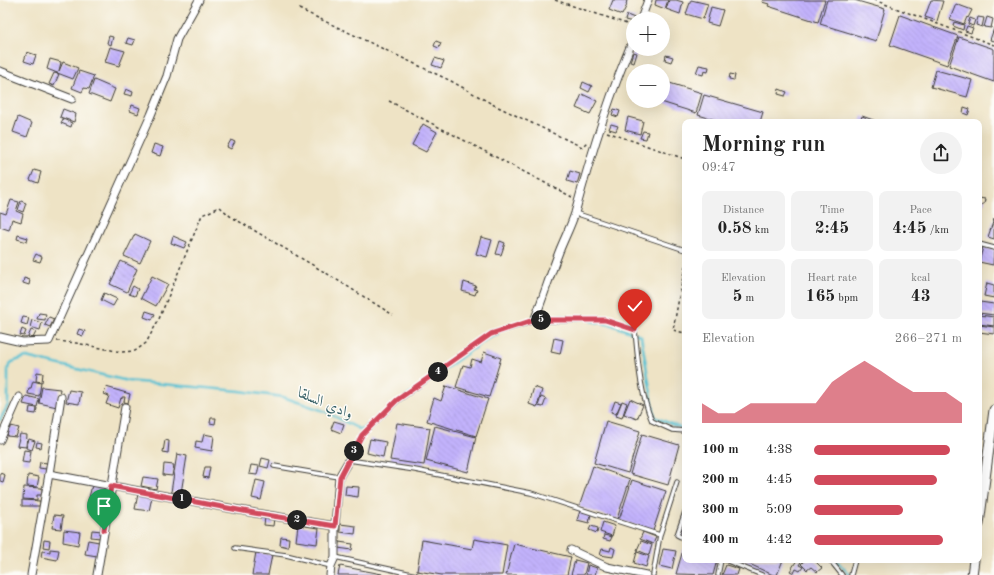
<!DOCTYPE html>
<meta charset="utf-8">
<style>
body{margin:0;font-family:"Old Standard TT",Amiri,serif;background:#f2f2f2;color:#222;height:100vh;display:flex;flex-direction:column;font-size:15px;white-space:nowrap}
*{box-sizing:border-box;margin:0}
p{font-size:13px;color:#767676}
.icon{flex:none;width:22px;height:22px;fill:none;stroke:currentColor;stroke-width:2;stroke-linecap:round;stroke-linejoin:round}
.map{position:relative;flex:1;overflow:hidden}
.details{position:absolute;left:682px;top:119px;width:300px;height:444px;display:flex;flex-direction:column;background:#fff;border-radius:8px;box-shadow:0 4px 16px #0002}
.details>*{flex:none}
.fabs{position:absolute;left:626px;top:12px;display:grid;gap:8px}
.fabs a{display:grid;place-items:center;width:44px;height:44px;border-radius:50%;background:#fff;box-shadow:0 4px 16px #0002;font-size:20px}
.pin{position:absolute;display:grid;place-items:center;width:34px;height:34px;color:#fff;margin:-41px -17px;border-radius:50% 50% 50% 0;rotate:-45deg;box-shadow:0 0 4px #0007}
.pin .icon{rotate:45deg}
.km{position:absolute;width:20px;height:20px;margin:-10px;border-radius:50%;background:#222;color:#fff;font-size:11px;line-height:20px;text-align:center}
.round{display:grid;place-items:center;flex:none;width:42px;height:42px;border-radius:21px;background:#f2f2f2}
.overview{display:flex;align-items:center;justify-content:space-between;height:68px;padding:0 20px}
h1{font-size:22px;font-weight:600;line-height:30px}
.figures{display:grid;grid-template-columns:repeat(3,1fr);gap:6px;height:68px;padding:4px 20px}
.figures div{display:grid;align-content:center;border-radius:8px;background:#f2f2f2;text-align:center}
.figures b{font-size:17px;font-weight:600}
.figures small{font-size:11px;font-weight:400}
.figures p{font-size:11px}
.chart{height:112px;padding:8px 20px}
.chart p{display:flex;justify-content:space-between}
.chart svg{width:100%;height:72px;margin-top:4px;fill:#d1495b;opacity:.7}
ul{padding:0 20px;list-style:none;font-size:13px}
li{display:grid;grid-template-columns:64px 48px 1fr;align-items:center;height:30px}
li i{height:10px;border-radius:5px;background:#d1495b}
.map>svg:first-child{display:block}
.lines{fill:none;stroke-linecap:round;stroke-linejoin:round}
.stream{stroke:#57c1d3;stroke-width:2.5}
.building{fill:url(#building-back-hatch)}
.service-casing{stroke:#3c3a35;stroke-width:5.5}
.minor-casing{stroke:#3c3a35;stroke-width:9}
.tertiary-casing{stroke:#3c3a35;stroke-width:11}
.path{stroke:#3c3a35;stroke-width:1.5;stroke-dasharray:3 3;stroke-linecap:butt}
.service{stroke:#fff;stroke-width:3.5}
.minor{stroke:#fff;stroke-width:7}
.tertiary{stroke:#fff;stroke-width:9}
.route-casing{stroke:#fff;stroke-width:8}
.route{stroke:#d1495b;stroke-width:5}
.labels{text-anchor:middle;stroke-width:3;stroke-linejoin:round;paint-order:stroke}
.water-label{font-size:15px;font-style:italic;fill:#345e65;stroke:#fdfcf7}
</style>
<div class="map">
<svg width="994" height="575" viewBox="0 0 994 575">
<defs>
<pattern id="building-back-hatch" width="6" height="6" patternUnits="userSpaceOnUse"><rect width="6" height="6" fill="#c2b2fc"/><path d="M-1 5l2 2M0 0l6 6M5-1l2 2" fill="none" stroke="#a698d7"/></pattern>
</defs>
<rect width="100%" height="100%" fill="#fdfcf7"/>
<filter id="ink" filterUnits="userSpaceOnUse"><feTurbulence type="fractalNoise" baseFrequency=".025" numOctaves="2"/><feDisplacementMap in="SourceGraphic" scale="8" xChannelSelector="R" yChannelSelector="G"/><feConvolveMatrix kernelMatrix="1 2 1 2 8 2 1 2 1" color-interpolation-filters="sRGB"/></filter>
<filter id="wash" filterUnits="userSpaceOnUse"><feTurbulence type="fractalNoise" baseFrequency=".012" numOctaves="4" result="noise"/><feDisplacementMap in="SourceGraphic" scale="16" xChannelSelector="R" yChannelSelector="G"/><feGaussianBlur stdDeviation="0.9" result="paint"/><feColorMatrix in="noise" values="0 0 0 0 0 0 0 0 0 0 0 0 0 0 0 0 0 1.4 0 .05"/><feComposite in="paint" operator="in"/></filter>
<g filter="url(#wash)">
<rect width="100%" height="100%" fill="#eee3c5"/>
<g class="lines">
<g class="stream">
<polyline points="538,317 563,316 578,319"/>
<polyline points="591,321 612,325 641,336 655,417 685,430"/>
<polyline points="392,407 491,336 498,334"/>
<polyline points="0,420 8,405 8,368 12,362 26,357 128,381 240,391 283,397 324,411 361,430 379,417"/>
<polyline points="836,560 850,575"/>
</g>
</g>
<g id="blocks">
<g class="building">
<polygon points="613,0 627,0 626,5 627,5 622,15 609,10"/>
<polygon points="656,0 668,0 665,9 655,5"/>
<polygon points="669,0 676,0 683,2 680,14 666,9"/>
<polygon points="691,0 708,4 703,19 686,14"/>
<polygon points="763,0 825,0 818,22 768,6 769,4 762,2"/>
<polygon points="827,0 854,0 885,9 876,41 820,24"/>
<polygon points="931,0 943,1 937,21 925,17"/>
<polygon points="956,4 972,10 968,18 967,17 964,24 950,19"/>
<polygon points="711,7 723,10 718,26 707,23"/>
<polygon points="627,15 637,19 633,19 633,22 625,20"/>
<polygon points="900,15 958,36 947,65 890,45"/>
<polygon points="978,17 984,18 982,27 976,25"/>
<polygon points="987,17 993,19 991,28 984,27"/>
<polygon points="970,18 975,20 973,26 968,24"/>
<polygon points="954,22 964,25 963,30 953,26"/>
<polygon points="967,26 973,28 971,33 965,31"/>
<polygon points="994,28 994,41 990,40"/>
<polygon points="109,36 113,37 111,45 107,43"/>
<polygon points="959,37 994,49 994,82 949,66"/>
<polygon points="128,38 135,40 133,45 126,43"/>
<polygon points="436,41 441,43 439,48 434,46"/>
<polygon points="110,47 125,51 119,66 105,62"/>
<polygon points="27,52 36,55 33,64 24,61"/>
<polygon points="633,52 637,53 634,63 630,62"/>
<polygon points="666,55 673,57 671,62 665,60"/>
<polygon points="435,58 444,61 441,68 432,65"/>
<polygon points="50,59 61,62 59,71 63,62 78,68 73,79 47,69"/>
<polygon points="699,65 709,67 708,72 704,71 703,75 696,73"/>
<polygon points="936,70 972,80 967,97 931,87"/>
<polygon points="79,71 94,76 89,89 84,88 82,92 72,88"/>
<polygon points="54,73 59,74 54,86 49,84"/>
<polygon points="730,74 735,75 734,80 729,79"/>
<polygon points="94,80 115,89 110,102 89,94"/>
<polygon points="663,81 702,93 696,113 658,101 663,101"/>
<polygon points="583,82 592,86 589,92 581,88"/>
<polygon points="126,89 133,92 132,96 124,94"/>
<polygon points="779,89 787,92 785,96 778,94"/>
<polygon points="582,94 597,101 590,114 576,108"/>
<polygon points="704,95 763,112 760,122 723,122 698,115"/>
<polygon points="132,105 140,108 138,114 130,111"/>
<polygon points="964,107 970,109 968,115 963,113"/>
<polygon points="63,109 76,114 74,122 60,117"/>
<polygon points="614,109 620,111 618,117 612,115"/>
<polygon points="862,116 876,121 875,122 860,122"/>
<polygon points="18,117 32,123 27,137 13,132"/>
<polygon points="628,117 643,121 640,134 625,130"/>
<polygon points="63,119 72,123 71,127 61,123"/>
<polygon points="423,124 437,132 426,152 412,145"/>
<polygon points="611,124 618,126 616,131 609,129"/>
<polygon points="643,131 648,132 646,139 640,138"/>
<polygon points="231,140 235,142 231,149 227,147"/>
<polygon points="154,144 163,147 160,156 151,153"/>
<polygon points="34,170 41,172 38,183 30,180"/>
<polygon points="570,171 580,174 577,184 567,181"/>
<polygon points="979,198 985,199 984,204 982,204 980,208 979,208"/>
<polygon points="11,200 19,202 16,211 23,214 21,222 12,219 9,230 0,227 0,212 6,214"/>
<polygon points="21,201 26,203 23,212 18,210"/>
<polygon points="994,219 994,239 988,237"/>
<polygon points="135,234 150,241 140,263 124,256"/>
<polygon points="18,235 28,238 27,242 17,239"/>
<polygon points="173,236 187,242 184,248 171,243"/>
<polygon points="481,237 492,240 487,257 476,254"/>
<polygon points="500,241 505,243 501,255 496,254"/>
<polygon points="983,247 994,250 993,265 979,262"/>
<polygon points="36,254 42,257 40,262 33,260"/>
<polygon points="121,261 137,269 127,292 110,284"/>
<polygon points="152,276 168,284 156,306 141,298"/>
<polygon points="24,278 30,280 29,285 23,283"/>
<polygon points="464,282 476,286 474,289 477,290 475,295 462,291"/>
<polygon points="987,283 994,285 994,298 984,296"/>
<polygon points="133,286 138,289 135,296 129,294"/>
<polygon points="104,293 117,299 113,306 101,300"/>
<polygon points="980,302 994,304 994,315 979,313"/>
<polygon points="146,311 155,314 152,320 144,317"/>
<polygon points="39,313 46,314 45,320 37,319"/>
<polygon points="979,315 994,317 994,326 979,324"/>
<polygon points="23,317 29,318 27,325 21,323"/>
<polygon points="49,317 54,319 50,327 45,325"/>
<polygon points="32,320 42,323 40,330 30,327"/>
<polygon points="979,325 994,327 994,334 979,332"/>
<polygon points="22,329 26,331 24,336 20,335"/>
<polygon points="79,329 85,331 83,336 77,334"/>
<polygon points="31,330 36,332 33,338 28,337"/>
<polygon points="554,338 563,340 560,354 551,352"/>
<polygon points="484,352 501,358 489,397 456,387 463,365 470,367 472,359 481,362"/>
<polygon points="37,372 43,373 42,382 36,381"/>
<polygon points="33,381 41,383 39,396 28,394 29,388 31,388"/>
<polygon points="446,386 488,399 476,436 427,421 434,398 441,401"/>
<polygon points="42,387 60,389 57,407 39,403"/>
<polygon points="106,387 130,394 128,403 124,402 125,397 122,397 122,399 121,398 118,408 106,404 109,396 104,394"/>
<polygon points="534,387 542,390 537,407 529,404"/>
<polygon points="69,390 81,392 79,404 66,402"/>
<polygon points="26,396 39,399 37,407 23,404"/>
<polygon points="541,397 546,399 543,407 538,406"/>
<polygon points="630,399 643,405 637,419 624,414"/>
<polygon points="615,401 621,403 616,414 611,412"/>
<polygon points="622,401 627,403 622,418 616,416"/>
<polygon points="30,407 37,408 36,414 29,413"/>
<polygon points="211,418 216,418 215,424 210,423"/>
<polygon points="334,421 344,424 341,433 331,429"/>
<polygon points="606,421 640,431 628,473 594,463"/>
<polygon points="397,423 430,428 424,465 390,460"/>
<polygon points="11,426 19,428 16,437 7,436 9,427 11,428"/>
<polygon points="435,426 476,437 468,472 426,461"/>
<polygon points="20,434 27,435 26,447 17,446"/>
<polygon points="204,434 214,436 212,451 195,448 196,441 202,442"/>
<polygon points="642,434 679,445 668,485 630,474"/>
<polygon points="29,439 35,441 32,450 26,448"/>
<polygon points="370,439 386,442 383,457 367,453"/>
<polygon points="165,440 169,441 168,453 163,452"/>
<polygon points="37,442 42,443 41,448 36,447"/>
<polygon points="24,450 31,451 29,463 22,462"/>
<polygon points="177,454 187,456 181,493 171,492"/>
<polygon points="262,458 270,460 268,468 260,466"/>
<polygon points="40,462 47,463 46,469 39,468"/>
<polygon points="164,464 174,465 172,476 163,475"/>
<polygon points="251,465 259,466 257,475 249,474"/>
<polygon points="593,466 630,479 617,519 579,507"/>
<polygon points="205,467 210,467 208,478 203,477"/>
<polygon points="0,473 5,475 3,482 0,481"/>
<polygon points="28,475 39,477 37,487 27,486"/>
<polygon points="143,477 158,479 156,489 141,486"/>
<polygon points="256,480 265,482 261,500 252,498"/>
<polygon points="632,480 666,491 653,531 619,520"/>
<polygon points="92,485 105,488 102,505 88,502"/>
<polygon points="346,486 359,487 358,497 345,495"/>
<polygon points="24,487 42,488 42,495 37,495 37,500 23,499"/>
<polygon points="138,494 152,497 149,511 135,509"/>
<polygon points="22,500 40,501 40,506 22,506"/>
<polygon points="580,511 591,514 589,523 577,520"/>
<polygon points="54,515 63,516 61,529 52,528"/>
<polygon points="265,517 274,518 273,526 264,525"/>
<polygon points="685,521 685,537 679,535"/>
<polygon points="603,522 615,526 612,536 600,532"/>
<polygon points="340,524 356,526 355,534 340,532"/>
<polygon points="298,525 319,528 317,544 296,541"/>
<polygon points="591,526 598,528 597,533 589,530"/>
<polygon points="64,530 80,532 78,545 63,542"/>
<polygon points="92,530 102,531 100,538 91,537"/>
<polygon points="643,532 656,537 653,544 640,539"/>
<polygon points="604,535 612,537 610,541 603,539"/>
<polygon points="281,537 289,538 288,547 280,545"/>
<polygon points="474,539 507,545 502,575 442,575 417,571 422,540 472,549"/>
<polygon points="44,540 50,541 49,548 43,547"/>
<polygon points="88,540 99,542 97,556 85,554"/>
<polygon points="641,541 652,545 649,555 637,550"/>
<polygon points="339,542 353,544 352,550 338,548"/>
<polygon points="514,544 571,557 567,575 506,575"/>
<polygon points="611,547 615,549 613,557 600,555 602,549 610,551"/>
<polygon points="50,549 59,550 57,560 41,557 42,551 50,552"/>
<polygon points="663,549 676,551 672,569 659,566"/>
<polygon points="683,550 685,550 685,560 717,560 713,575 676,574"/>
<polygon points="256,552 272,555 268,575 252,575"/>
<polygon points="637,552 649,556 646,567 634,563"/>
<polygon points="575,560 587,563 584,575 571,575"/>
<polygon points="741,560 783,560 777,575 773,575"/>
<polygon points="797,560 802,560 799,565 803,567 800,571 796,569 794,573 790,571"/>
<polygon points="805,560 814,560 822,568 817,572 811,567 807,570 801,564"/>
<polygon points="588,565 597,568 595,575 586,575"/>
<polygon points="726,565 739,569 737,575 722,575"/>
<polygon points="340,566 382,574 382,575 338,575"/>
</g>
</g>
</g>
<g filter="url(#ink)">
<use href="#blocks" fill-opacity="0" stroke="#3c3a35" stroke-width="1"/>
<g class="lines">
<defs>
<g id="service">
<polyline points="575,213 685,250"/>
<polyline points="979,244 994,248"/>
<polyline points="274,466 339,477"/>
<polyline points="685,512 677,535 685,539"/>
<path d="M660,535L531,493L415,470L349,460L362,435L397,401L491,334L534,321L605,320L635,330C638,361 640,393 652,421L672,430L685,431"/>
<polyline points="235,548 286,555 331,566"/>
<polyline points="335,557 416,575"/>
<polyline points="725,560 762,575"/>
<polyline points="830,560 842,575"/>
<polyline points="653,575 660,535 677,482"/>
<polyline points="718,575 721,560"/>
<polyline points="851,575 855,560"/>
</g>
<g id="minor">
<polyline points="641,19 648,0"/>
<polyline points="0,71 72,99"/>
<path d="M534,321C543,298 550,275 559,252C564,239 571,226 575,213C591,154 609,96 633,40"/>
<polyline points="0,337 22,342 49,341 151,115 167,76 177,39 199,0"/>
<polyline points="0,440 19,397"/>
<polyline points="49,474 255,513 335,526"/>
<polyline points="571,550 607,567 646,575"/>
<polyline points="31,575 49,474 61,397"/>
<polyline points="97,575 125,407"/>
<polyline points="330,575 331,566 335,557 335,526 339,477 349,460"/>
</g>
<g id="tertiary">
<polyline points="979,524 994,410"/>
<polyline points="972,575 974,560"/>
</g>
</defs>
<use href="#service" class="service-casing"/>
<use href="#minor" class="minor-casing"/>
<use href="#tertiary" class="tertiary-casing"/>
<g class="path">
<polyline points="555,0 633,26"/>
<polyline points="874,0 994,45"/>
<polyline points="299,9 451,81 494,105 582,147 587,142"/>
<polyline points="389,101 572,197"/>
<polyline points="607,132 685,159"/>
<polyline points="685,266 673,330 685,333"/>
<polyline points="57,341 76,343 121,352 135,351 146,343 159,319 202,215 220,207 230,216 326,273 393,315"/>
<polyline points="979,428 984,429"/>
</g>
<use href="#service" class="service"/>
<use href="#minor" class="minor"/>
<use href="#tertiary" class="tertiary"/>
</g>
</g>
<g class="lines" filter="url(#ink)">
<defs>
<polyline id="route" points="104,530 111,486 254,513 335,526 340,477 362,435 397,400 491,334 534,320 605,320 635,330"/>
</defs>
<use href="#route" class="route-casing"/>
<use href="#route" class="route"/>
</g>
<g class="labels">
<g class="water-label">
<text transform="translate(326 403) rotate(23)" y="5">وادي السلقا</text>
</g>
</g>
</svg>
<div class="fabs">
<a>+</a>
<a>−</a>
</div>
<div class="pin" style="left:104px;top:530px;background:#1e9e55"><svg class="icon" aria-label="arrive" viewBox="0 0 24 24"><path d="M6 21V4h12l-3 4 3 4H6"/></svg></div>
<div class="pin" style="left:635px;top:330px;background:#d93025"><svg class="icon" aria-label="check" viewBox="0 0 24 24"><path d="M5 12l5 5 9-10"/></svg></div>
<b class="km" style="left:182px;top:499px">1</b>
<b class="km" style="left:297px;top:520px">2</b>
<b class="km" style="left:354px;top:451px">3</b>
<b class="km" style="left:438px;top:372px">4</b>
<b class="km" style="left:541px;top:320px">5</b>
<section class="details">
<div class="overview"><div><h1>Morning run</h1><p>09:47</p></div><a class="round"><svg class="icon" aria-label="share" viewBox="0 0 24 24"><path d="M12 15V3M7 8l5-5 5 5M5 13v7h14v-7"/></svg></a></div>
<div class="figures">
<div><p>Distance</p><b>0.58<small> km</small></b></div>
<div><p>Time</p><b>2:45</b></div>
<div><p>Pace</p><b>4:45<small> /km</small></b></div>
</div>
<div class="figures">
<div><p>Elevation</p><b>5<small> m</small></b></div>
<div><p>Heart rate</p><b>165<small> bpm</small></b></div>
<div><p>kcal</p><b>43</b></div>
</div>
<div class="chart"><p><span>Elevation</span>266–271 m</p>
<svg viewBox="0 0 160 44" preserveAspectRatio="none"><path d="M0 44V32L10 38L20 38L30 32L40 32L50 32L60 32L70 32L80 19L90 12L100 6L110 12L120 19L130 25L140 25L150 25L160 32V44z"/></svg>
</div>
<ul>
<li><b>100 m</b>4:38<i style="width:92%"></i></li>
<li><b>200 m</b>4:45<i style="width:83%"></i></li>
<li><b>300 m</b>5:09<i style="width:60%"></i></li>
<li><b>400 m</b>4:42<i style="width:87%"></i></li>
</ul>
</section>
</div>
